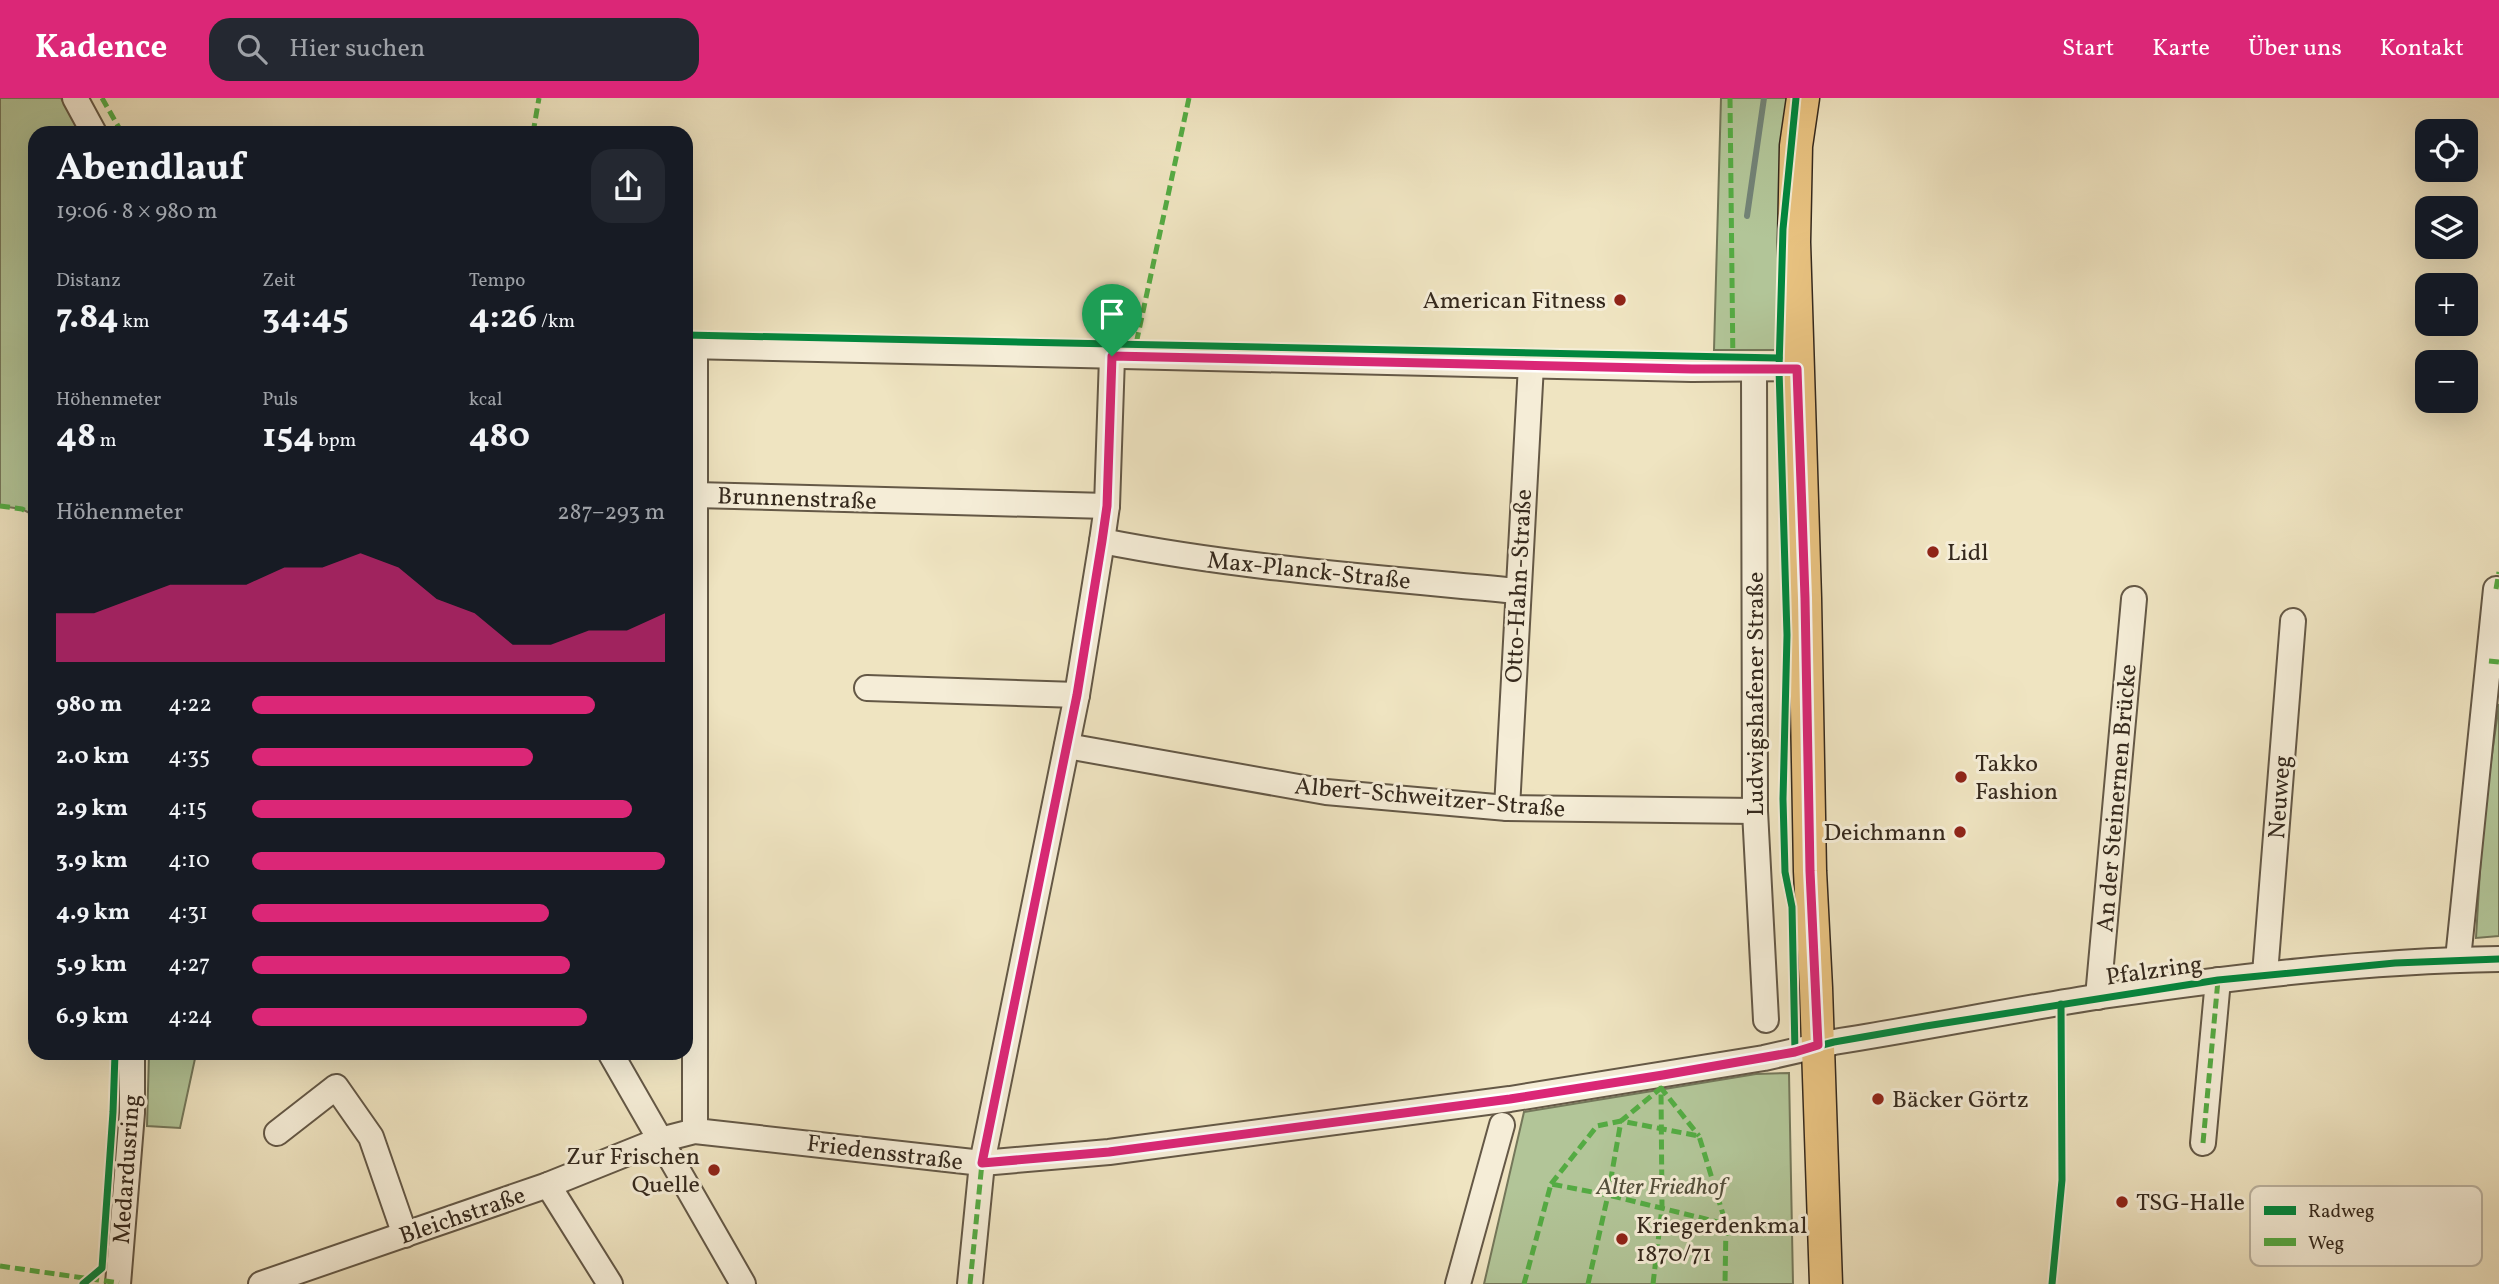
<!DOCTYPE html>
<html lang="de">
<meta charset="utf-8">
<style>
body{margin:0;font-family:Vollkorn,serif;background:#242831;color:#f1f3f6;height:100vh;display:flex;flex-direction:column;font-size:26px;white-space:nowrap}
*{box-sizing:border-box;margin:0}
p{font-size:23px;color:#9ea1a6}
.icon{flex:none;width:38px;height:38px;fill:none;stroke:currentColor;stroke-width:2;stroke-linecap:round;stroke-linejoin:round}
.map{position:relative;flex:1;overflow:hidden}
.side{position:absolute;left:28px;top:28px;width:665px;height:934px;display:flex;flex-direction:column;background:#171b24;border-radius:21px;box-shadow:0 7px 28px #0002}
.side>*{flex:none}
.buttons{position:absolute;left:2415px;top:21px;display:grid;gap:14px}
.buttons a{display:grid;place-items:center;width:63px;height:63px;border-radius:14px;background:#171b24;box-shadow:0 7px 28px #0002;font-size:35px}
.pin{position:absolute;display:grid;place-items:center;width:60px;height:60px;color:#fff;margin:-72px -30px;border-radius:50% 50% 50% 0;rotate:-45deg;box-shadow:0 0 7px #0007}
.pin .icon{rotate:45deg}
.round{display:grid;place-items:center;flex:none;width:74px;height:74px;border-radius:21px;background:#242831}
.head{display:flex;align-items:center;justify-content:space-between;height:119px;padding:0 28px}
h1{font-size:38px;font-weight:700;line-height:52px}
.stats{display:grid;grid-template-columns:repeat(3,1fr);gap:10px;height:119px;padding:7px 28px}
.stats div{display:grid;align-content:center}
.stats b{font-size:35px;font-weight:700}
.stats small{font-size:19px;font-weight:400}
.stats p{font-size:19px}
.chart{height:196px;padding:14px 28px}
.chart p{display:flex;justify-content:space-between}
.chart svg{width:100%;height:126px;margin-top:7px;fill:#db2777;opacity:.7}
ul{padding:0 28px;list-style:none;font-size:23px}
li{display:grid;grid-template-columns:112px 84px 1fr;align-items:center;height:52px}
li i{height:18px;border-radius:9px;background:#db2777}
header{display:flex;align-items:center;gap:42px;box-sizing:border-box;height:98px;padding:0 35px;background:#db2777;color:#fff}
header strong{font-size:33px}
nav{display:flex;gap:38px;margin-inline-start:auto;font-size:24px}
.search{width:490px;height:63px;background:#242831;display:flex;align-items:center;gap:18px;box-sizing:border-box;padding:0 24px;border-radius:21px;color:#9ea1a6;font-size:26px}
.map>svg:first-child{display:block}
.green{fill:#b2c598;stroke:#74775a;stroke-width:2}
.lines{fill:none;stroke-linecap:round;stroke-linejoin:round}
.stream{stroke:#728377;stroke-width:6}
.minor-casing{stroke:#645846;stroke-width:28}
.major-casing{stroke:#35291d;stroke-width:35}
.minor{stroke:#f5edd7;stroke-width:24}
.major{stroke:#e8c280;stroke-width:32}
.quiet{stroke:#54ab43;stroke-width:5;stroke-dasharray:10 5;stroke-linecap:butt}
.cycleway-casing{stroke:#f5edd7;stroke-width:11}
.cycleway{stroke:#00873e;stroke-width:7}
.route-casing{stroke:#fff;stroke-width:14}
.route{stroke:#db2777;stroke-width:9}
.poi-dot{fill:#8f2418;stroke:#f5edd7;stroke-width:2.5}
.labels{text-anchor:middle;stroke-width:6;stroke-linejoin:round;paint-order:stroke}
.poi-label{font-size:24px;fill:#35291d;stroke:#f5edd7;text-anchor:start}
.street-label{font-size:24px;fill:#35291d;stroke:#f5edd7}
.park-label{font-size:24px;font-style:italic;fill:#54503c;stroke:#f5edd7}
.key{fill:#f5edd7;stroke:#bbb29f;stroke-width:2}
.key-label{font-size:19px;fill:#35291d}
</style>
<header>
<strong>Kadence</strong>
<div class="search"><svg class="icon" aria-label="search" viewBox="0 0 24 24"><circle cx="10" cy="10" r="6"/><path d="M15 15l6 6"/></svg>Hier suchen</div>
<nav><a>Start</a><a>Karte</a><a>Über uns</a><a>Kontakt</a></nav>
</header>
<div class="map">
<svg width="2499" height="1186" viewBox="0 0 2499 1186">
<rect width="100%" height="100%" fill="#efe4c1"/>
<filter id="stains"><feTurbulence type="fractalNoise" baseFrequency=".00286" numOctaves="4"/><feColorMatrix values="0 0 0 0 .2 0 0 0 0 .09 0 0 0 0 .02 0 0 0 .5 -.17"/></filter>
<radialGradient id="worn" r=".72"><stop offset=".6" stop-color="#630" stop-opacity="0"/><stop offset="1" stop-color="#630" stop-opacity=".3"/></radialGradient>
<g class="green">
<polygon points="0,0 61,0 80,35 35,35 35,418 22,411 0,408"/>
<polygon points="1721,0 1796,0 1783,131 1779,252 1714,252"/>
<polygon points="2499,606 2499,838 2476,840 2483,721"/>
<polygon points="149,956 196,956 180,1030 147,1028"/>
<polygon points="1789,975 1793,1186 1484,1186 1524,1014 1756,976"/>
</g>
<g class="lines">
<polyline class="stream" points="1747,118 1764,0"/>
<defs>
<g id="minor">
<polyline points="75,0 94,35"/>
<polyline points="686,248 1692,271 1797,270"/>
<polyline points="695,248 695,1033"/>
<polyline points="1754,271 1755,713 1766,922"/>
<polyline points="695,397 1107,408"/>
<path d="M1102,443C1239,470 1379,480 1518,493"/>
<polyline points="867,590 1077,597"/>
<polyline points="1067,648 1326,694 1507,710 1755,713"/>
<polyline points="1507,710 1531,267"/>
<polyline points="2458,861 2496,491"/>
<polyline points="2265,876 2293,523"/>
<polyline points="2098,899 2134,501"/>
<polyline points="611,956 743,1186"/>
<polyline points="277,1035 336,989 371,1039 405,1137"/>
<polyline points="2203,1045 2218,882"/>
<polyline points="548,1087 610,1186"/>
<polyline points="118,1186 132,1015 132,956"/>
<path d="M261,1186L548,1087L660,1042L695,1033L982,1065L1109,1054L1510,1001L1764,960L1834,944C1923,930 2012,912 2102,898C2233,879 2366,863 2499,861"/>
<polyline points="970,1186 982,1065 1077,597 1102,443 1107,408 1112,259"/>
<polyline points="1458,1186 1502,1027"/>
</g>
<polyline id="major" points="1803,0 1796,48 1794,144 1805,500 1810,773 1816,890 1826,1186"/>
</defs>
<use href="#minor" class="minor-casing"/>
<use href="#major" class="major-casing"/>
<use href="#minor" class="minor"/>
<use href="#major" class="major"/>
<g class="quiet">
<polyline points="102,0 122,35"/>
<polyline points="1730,0 1733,271"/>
<polyline points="533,35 539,0"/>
<polyline points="1136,259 1136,246 1189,0"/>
<polyline points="0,408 22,411 35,418"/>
<polyline points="2496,491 2499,474"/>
<polyline points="2489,563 2499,564"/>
<polyline points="2203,1045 2218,882"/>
<polyline points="1551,1086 1597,1028 1621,1023 1699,1038 1726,1126"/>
<polyline points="0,1168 119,1185"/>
<polyline points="970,1186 982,1065"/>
<polyline points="1524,1186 1551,1086 1608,1097 1726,1126 1725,1186"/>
<polyline points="1588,1186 1608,1097 1621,1023 1661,990 1663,977"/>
<polyline points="1653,1186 1662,1110 1661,990 1699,1038"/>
</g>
<defs>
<g id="cycleway">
<polyline points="1796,0 1783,131 1779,271 1787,537 1783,701 1785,774 1792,809 1795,954 1834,944 1926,928 2218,882 2395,865 2499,861"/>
<polyline points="686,237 1779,260"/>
<polyline points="83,1186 102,1170 113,1014 115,956"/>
<polyline points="2052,1186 2062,1082 2061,906"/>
</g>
</defs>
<use href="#cycleway" class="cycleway-casing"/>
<use href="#cycleway" class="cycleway"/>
</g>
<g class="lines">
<defs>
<polygon id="route" points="1112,258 1692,271 1797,271 1805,500 1810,773 1818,947 1795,954 1663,977 1510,1001 1109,1054 982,1065 1077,597 1102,443 1107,408"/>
</defs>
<use href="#route" class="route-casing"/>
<use href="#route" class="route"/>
</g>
<g class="poi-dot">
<circle cx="1620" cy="202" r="7"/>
<circle cx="1933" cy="454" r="7"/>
<circle cx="1961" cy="679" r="7"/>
<circle cx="1960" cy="734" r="7"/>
<circle cx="1878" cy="1001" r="7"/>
<circle cx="714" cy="1072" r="7"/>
<circle cx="2122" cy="1104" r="7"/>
<circle cx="1622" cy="1141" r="7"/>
</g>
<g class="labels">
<g class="poi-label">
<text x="1606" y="210" text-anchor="end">American Fitness</text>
<text x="1947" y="462">Lidl</text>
<text x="1975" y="673">Takko<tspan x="1975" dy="28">Fashion</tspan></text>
<text x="1946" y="742" text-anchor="end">Deichmann</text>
<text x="1892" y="1009">Bäcker Görtz</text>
<text x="700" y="1066" text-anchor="end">Zur Frischen<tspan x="700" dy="28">Quelle</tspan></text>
<text x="2136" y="1112">TSG-Halle</text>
<text x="1636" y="1135">Kriegerdenkmal<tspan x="1636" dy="28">1870/71</tspan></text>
</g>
<g class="street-label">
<text transform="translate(797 400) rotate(2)" y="8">Brunnenstraße</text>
<text transform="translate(1309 472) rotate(6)" y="8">Max-Planck-Straße</text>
<text transform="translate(1518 488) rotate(-87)" y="8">Otto-Hahn-Straße</text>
<text transform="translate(1755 596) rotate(-90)" y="8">Ludwigshafener Straße</text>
<text transform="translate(1430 699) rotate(5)" y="8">Albert-Schweitzer-Straße</text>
<text transform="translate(2279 699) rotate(-86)" y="8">Neuweg</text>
<text transform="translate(2116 700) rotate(-85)" y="8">An der Steinernen Brücke</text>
<text transform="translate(2154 872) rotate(-8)" y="8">Pfalzring</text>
<text transform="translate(885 1054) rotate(7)" y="8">Friedensstraße</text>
<text transform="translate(126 1071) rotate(-86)" y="8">Medardusring</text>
<text transform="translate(462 1117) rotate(-19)" y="8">Bleichstraße</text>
</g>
<g class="park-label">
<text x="1661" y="1096">Alter Friedhof</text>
</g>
</g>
<rect x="2250" y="1088" width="232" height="80" rx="10" class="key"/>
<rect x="2264" y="1108" width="32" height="9" fill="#00873e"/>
<rect x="2264" y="1140" width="32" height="8" fill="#54ab43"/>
<g class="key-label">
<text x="2308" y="1119">Radweg</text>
<text x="2308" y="1151">Weg</text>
</g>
<rect width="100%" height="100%" filter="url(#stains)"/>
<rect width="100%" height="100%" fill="url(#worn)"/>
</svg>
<div class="buttons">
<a><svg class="icon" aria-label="locate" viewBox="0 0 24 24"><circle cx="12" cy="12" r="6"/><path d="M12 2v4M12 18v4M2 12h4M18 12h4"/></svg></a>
<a><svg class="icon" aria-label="layers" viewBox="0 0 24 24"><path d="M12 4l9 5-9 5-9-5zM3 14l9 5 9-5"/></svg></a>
<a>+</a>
<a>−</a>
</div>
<div class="pin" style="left:1112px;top:258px;background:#1e9e55"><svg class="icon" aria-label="arrive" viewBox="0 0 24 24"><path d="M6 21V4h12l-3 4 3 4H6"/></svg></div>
<section class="side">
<div class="head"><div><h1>Abendlauf</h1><p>19:06 · 8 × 980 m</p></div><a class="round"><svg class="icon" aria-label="share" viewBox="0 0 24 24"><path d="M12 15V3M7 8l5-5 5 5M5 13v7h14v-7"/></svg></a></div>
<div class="stats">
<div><p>Distanz</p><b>7.84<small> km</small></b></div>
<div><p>Zeit</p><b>34:45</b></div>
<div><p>Tempo</p><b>4:26<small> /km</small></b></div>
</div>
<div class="stats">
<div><p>Höhenmeter</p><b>48<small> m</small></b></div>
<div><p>Puls</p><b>154<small> bpm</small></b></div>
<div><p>kcal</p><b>480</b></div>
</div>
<div class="chart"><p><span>Höhenmeter</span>287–293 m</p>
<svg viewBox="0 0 160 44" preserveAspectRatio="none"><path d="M0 44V27L10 27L20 22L30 17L40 17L50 17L60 11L70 11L80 6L90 11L100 22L110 27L120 38L130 38L140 33L150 33L160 27V44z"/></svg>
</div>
<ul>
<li><b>980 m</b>4:22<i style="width:83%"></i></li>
<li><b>2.0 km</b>4:35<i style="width:68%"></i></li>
<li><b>2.9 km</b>4:15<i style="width:92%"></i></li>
<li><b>3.9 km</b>4:10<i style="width:100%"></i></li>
<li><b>4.9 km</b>4:31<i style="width:72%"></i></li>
<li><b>5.9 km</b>4:27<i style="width:77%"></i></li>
<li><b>6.9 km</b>4:24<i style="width:81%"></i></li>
</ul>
</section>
</div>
